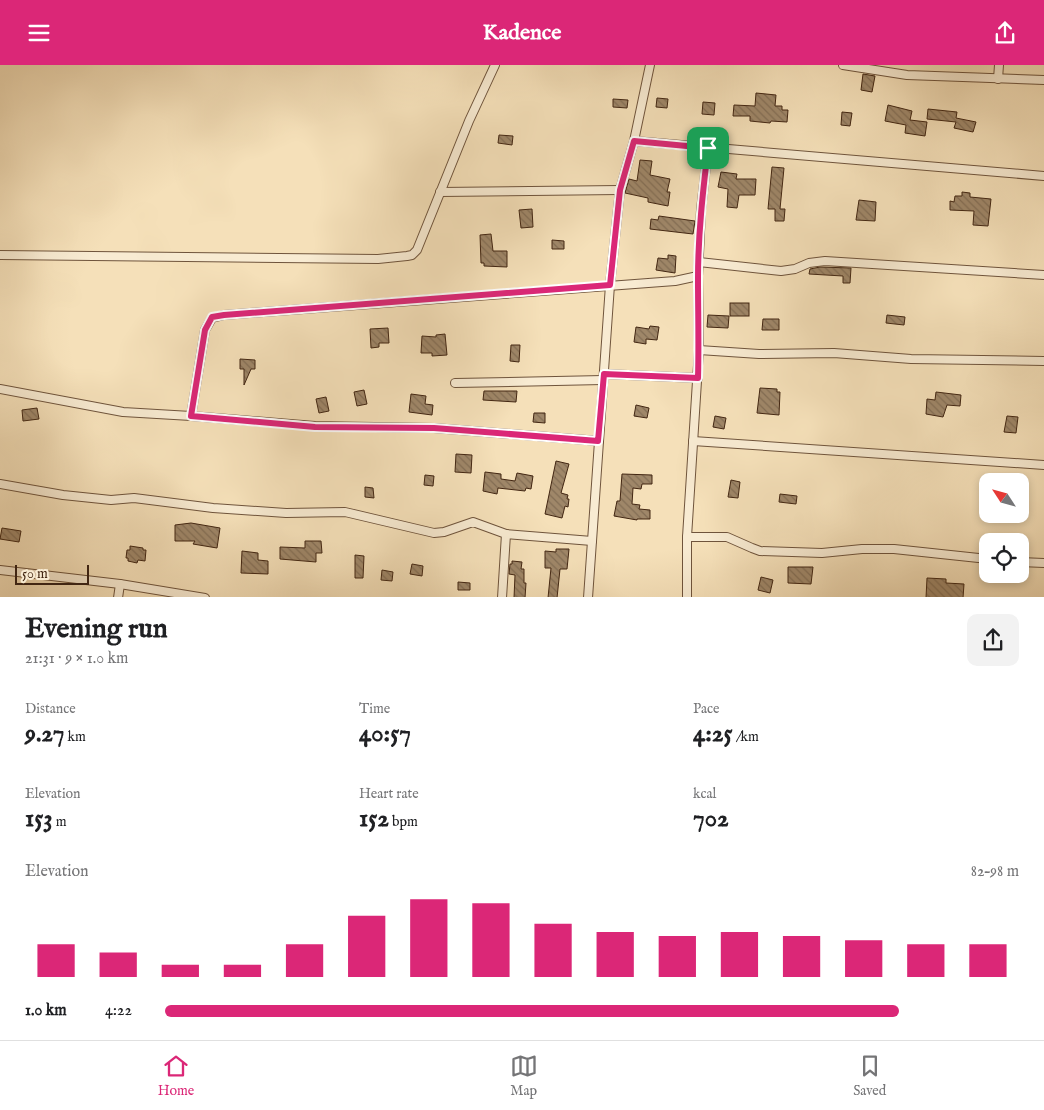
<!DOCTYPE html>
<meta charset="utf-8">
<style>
body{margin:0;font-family:"IM FELL English",serif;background:#f2f2f2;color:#202124;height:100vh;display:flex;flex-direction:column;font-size:19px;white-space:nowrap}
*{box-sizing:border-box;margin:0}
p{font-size:16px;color:#757577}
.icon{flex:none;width:28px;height:28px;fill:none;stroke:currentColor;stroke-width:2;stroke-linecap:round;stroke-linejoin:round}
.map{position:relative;height:532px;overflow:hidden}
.side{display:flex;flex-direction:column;background:#fff;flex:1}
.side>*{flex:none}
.needle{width:32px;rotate:306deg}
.buttons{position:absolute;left:979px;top:408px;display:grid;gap:10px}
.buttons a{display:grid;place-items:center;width:50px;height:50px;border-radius:10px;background:#fff;box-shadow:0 2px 8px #0003;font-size:25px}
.scale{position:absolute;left:15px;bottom:12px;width:74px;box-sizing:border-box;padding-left:5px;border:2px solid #422612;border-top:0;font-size:14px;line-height:18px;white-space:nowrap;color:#422612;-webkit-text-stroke:4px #f8ebd2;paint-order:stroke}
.pin{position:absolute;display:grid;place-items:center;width:42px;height:42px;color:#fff;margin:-21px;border-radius:10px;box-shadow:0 2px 8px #0006}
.round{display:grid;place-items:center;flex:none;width:52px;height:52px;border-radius:10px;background:#f2f2f2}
.overview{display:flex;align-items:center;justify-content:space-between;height:85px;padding:0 25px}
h1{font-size:28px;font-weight:800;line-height:38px}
.stats{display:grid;grid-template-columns:repeat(3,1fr);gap:8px;height:85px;padding:5px 25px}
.stats div{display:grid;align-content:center}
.stats b{font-size:25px;font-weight:800}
.stats small{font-size:14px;font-weight:400}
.stats p{font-size:14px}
.chart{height:140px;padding:10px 25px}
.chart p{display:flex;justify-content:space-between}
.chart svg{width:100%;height:90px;margin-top:5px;stroke:#db2777;stroke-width:6}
ul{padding:0 25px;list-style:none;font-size:16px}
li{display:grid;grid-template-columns:80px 60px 1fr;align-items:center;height:38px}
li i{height:12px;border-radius:6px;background:#db2777}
header{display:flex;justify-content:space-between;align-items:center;height:65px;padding:0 25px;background:#db2777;color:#fff;font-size:22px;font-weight:800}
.tabs{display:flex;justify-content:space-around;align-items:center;height:70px;border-top:1px solid #e0e0e0;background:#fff;font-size:14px;color:#757577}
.tabs a{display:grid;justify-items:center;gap:2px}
.tabs .current{color:#db2777}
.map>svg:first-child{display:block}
.building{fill:url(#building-back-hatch);stroke:#422612}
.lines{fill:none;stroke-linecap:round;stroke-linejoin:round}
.street-casing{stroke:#6f543c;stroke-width:10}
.street{stroke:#f8ebd2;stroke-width:8}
.route-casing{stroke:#fff;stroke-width:10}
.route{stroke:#db2777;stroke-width:6}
</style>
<header><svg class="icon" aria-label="menu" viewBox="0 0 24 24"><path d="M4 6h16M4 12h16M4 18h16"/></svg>Kadence<svg class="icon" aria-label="share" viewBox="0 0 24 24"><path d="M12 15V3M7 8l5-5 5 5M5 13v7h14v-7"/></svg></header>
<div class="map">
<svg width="1044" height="533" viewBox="0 0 1044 533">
<defs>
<pattern id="building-back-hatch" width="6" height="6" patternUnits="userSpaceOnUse" patternTransform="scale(1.25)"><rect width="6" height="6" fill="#9f8769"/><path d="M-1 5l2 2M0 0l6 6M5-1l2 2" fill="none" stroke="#836e55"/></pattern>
</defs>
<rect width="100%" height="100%" fill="#f5e0b9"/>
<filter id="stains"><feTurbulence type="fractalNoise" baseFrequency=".004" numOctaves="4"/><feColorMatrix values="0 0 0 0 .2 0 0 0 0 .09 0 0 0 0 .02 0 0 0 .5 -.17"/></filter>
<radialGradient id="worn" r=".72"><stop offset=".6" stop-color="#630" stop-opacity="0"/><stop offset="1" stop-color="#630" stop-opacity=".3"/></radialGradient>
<g class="building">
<polygon points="863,9 875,11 872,27 861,25"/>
<polygon points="756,28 776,30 775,41 782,41 782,45 788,45 787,57 771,56 770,58 750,56 750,51 733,51 734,40 755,41"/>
<polygon points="657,33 668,34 667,43 656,42"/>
<polygon points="613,34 628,35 627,43 613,42"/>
<polygon points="703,37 715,38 714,50 702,49"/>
<polygon points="888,40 912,46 910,55 927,57 925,71 905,68 906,60 885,56"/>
<polygon points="928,44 957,47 956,53 976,57 973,67 954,63 956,57 927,54"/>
<polygon points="842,47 852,48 850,61 841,60"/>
<polygon points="499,70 513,71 512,80 498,78"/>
<polygon points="640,95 652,96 650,110 670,114 667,127 670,127 668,141 648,137 648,133 625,128 629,114 637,116"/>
<polygon points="772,102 784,103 780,144 785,144 784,156 775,156 775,144 768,144"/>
<polygon points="721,107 737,109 736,114 756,114 755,130 739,130 737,143 727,142 728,124 718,122"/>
<polygon points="962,127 970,128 970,132 991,134 988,161 973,160 974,146 950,145 950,136 954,137 955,131 962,131"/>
<polygon points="859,135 876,137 875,156 856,155"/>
<polygon points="532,144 533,162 521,163 519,145"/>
<polygon points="659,151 695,156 693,169 650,164 651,154 658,155"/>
<polygon points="491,169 493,186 507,186 507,202 484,201 484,198 481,198 480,170"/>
<polygon points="552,175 564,176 564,184 552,184"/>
<polygon points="668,190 676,191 675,208 656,205 658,193 668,194"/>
<polygon points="820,202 851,203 850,218 843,218 843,211 809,209 810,204"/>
<rect x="730" y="238" width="19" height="13"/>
<polygon points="708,250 729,251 728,263 707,262"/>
<polygon points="887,250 905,252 904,260 886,258"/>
<polygon points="763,254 779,254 779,265 762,265"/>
<polygon points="650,261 659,262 657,275 646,274 646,279 634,277 636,262 649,264"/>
<polygon points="388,263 389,278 379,278 379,282 371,283 370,264"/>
<polygon points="445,269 447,290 432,291 432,288 421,288 422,271 436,272 436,270"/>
<polygon points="511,280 520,280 519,297 510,296"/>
<polygon points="240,294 255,295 255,304 251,304 244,320 244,304 240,304"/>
<polygon points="760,323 777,324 777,327 780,327 779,350 757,348"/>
<polygon points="364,325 367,339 357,341 354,327"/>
<polygon points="484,326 517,326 516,337 483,335"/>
<polygon points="936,327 961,330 960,341 947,340 943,352 926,349 927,334 935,335"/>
<polygon points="411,329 426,331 425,339 433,340 432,350 409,347"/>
<polygon points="326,332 329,346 319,348 316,334"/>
<polygon points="636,340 649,343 647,353 634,351"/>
<polygon points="37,343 39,354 23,356 22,345"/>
<polygon points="534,348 545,348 545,358 533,357"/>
<polygon points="715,351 726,353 724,364 713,362"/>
<polygon points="1007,351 1018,352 1016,368 1004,367"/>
<polygon points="456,389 472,390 471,408 455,407"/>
<polygon points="556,396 569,399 561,428 568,430 567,434 569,434 568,442 565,441 562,453 545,449"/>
<polygon points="485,407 501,409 501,414 515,416 517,408 533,411 531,424 526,423 525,426 498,423 497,429 483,426"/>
<polygon points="622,409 652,410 652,419 642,419 641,424 633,423 632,439 640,440 639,444 650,445 650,454 637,454 637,455 614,451 617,436 620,436"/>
<polygon points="425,410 434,411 433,421 424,420"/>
<polygon points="731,415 740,417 738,433 728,432"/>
<polygon points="365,422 373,423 374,433 365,432"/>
<polygon points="780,429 797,431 796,439 779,437"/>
<polygon points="191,458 220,463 217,483 193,479 195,476 175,476 175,460"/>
<polygon points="2,463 21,466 19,477 0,474"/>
<polygon points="305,476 321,476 322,488 316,488 316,497 280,494 280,482 305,483"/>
<polygon points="130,481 143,483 143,485 146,485 145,496 138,495 137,498 128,496 128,493 126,493 127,485 130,485"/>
<polygon points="556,484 569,484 567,504 560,504 557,533 548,533 551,503 545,503 545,486 556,487"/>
<polygon points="242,486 258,488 258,495 268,496 268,509 241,508"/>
<polygon points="355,490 364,491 363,513 355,513"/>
<polygon points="512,496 522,497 521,504 524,504 524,518 526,518 525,533 514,533 515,510 509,509 510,499 512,499"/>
<polygon points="412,499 423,501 422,511 410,509"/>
<polygon points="788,502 813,502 811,519 788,518"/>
<polygon points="382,505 393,507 392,516 381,515"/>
<polygon points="761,512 773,515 770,528 758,525"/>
<polygon points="927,513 946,514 946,518 964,519 963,533 926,533"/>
<polygon points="458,517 470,518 470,525 458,525"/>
</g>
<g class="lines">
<defs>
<g id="street">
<polyline points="843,0 907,10 1044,15"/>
<polyline points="998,14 999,0"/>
<polyline points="634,76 1044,111"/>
<polyline points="440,127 620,125"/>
<polyline points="0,190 378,194 407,191 412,190 417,185 469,56 495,0"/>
<polyline points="699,197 781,206 795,204 809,198 825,196 1044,210"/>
<polyline points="699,285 759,289 834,288 911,294 1044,296"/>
<polyline points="604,309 698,313"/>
<polyline points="455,318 603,315"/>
<polyline points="0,324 123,347 191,351 315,361 434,363 599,376"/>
<polyline points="191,351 205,265 212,253 224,250 675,216 698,211"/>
<polyline points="693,376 1044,400"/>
<polyline points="0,419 63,430 111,435 134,433 213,443 286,448 345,447 434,468 444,467 473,457 506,469"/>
<polyline points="687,472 727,472 752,483 760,486 822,488 862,484 894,484 988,494"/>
<polyline points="1020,497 1044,498"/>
<polyline points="0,505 120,519 205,533"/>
<polyline points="118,533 120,519"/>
<polyline points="502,533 506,469 592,476"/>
<polyline points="588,533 610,220 620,125 634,76 650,0"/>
<polyline points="687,533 687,472 699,285 698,211 701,145 708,83"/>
</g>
</defs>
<use href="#street" class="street-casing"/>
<use href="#street" class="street"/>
</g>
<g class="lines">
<defs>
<path id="route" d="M634,76L708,83C703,126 698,169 698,213C698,246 699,279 698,313L604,309L598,376L434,363L315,362L191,351L205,265L212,252L224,250L610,220L620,125Z"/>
</defs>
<use href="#route" class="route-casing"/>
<use href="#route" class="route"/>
</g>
<rect width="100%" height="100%" filter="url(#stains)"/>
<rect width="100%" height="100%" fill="url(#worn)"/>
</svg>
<div class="buttons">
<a><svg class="needle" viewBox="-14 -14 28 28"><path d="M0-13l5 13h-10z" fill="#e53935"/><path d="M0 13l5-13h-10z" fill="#757577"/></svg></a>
<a><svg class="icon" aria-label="locate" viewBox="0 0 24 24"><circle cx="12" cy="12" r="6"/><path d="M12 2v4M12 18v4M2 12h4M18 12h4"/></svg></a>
</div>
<div class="scale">50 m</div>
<div class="pin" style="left:708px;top:83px;background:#1e9e55"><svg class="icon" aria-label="arrive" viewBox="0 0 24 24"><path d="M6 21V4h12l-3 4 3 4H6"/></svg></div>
</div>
<section class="side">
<div class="overview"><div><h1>Evening run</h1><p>21:31 · 9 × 1.0 km</p></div><a class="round"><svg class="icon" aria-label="share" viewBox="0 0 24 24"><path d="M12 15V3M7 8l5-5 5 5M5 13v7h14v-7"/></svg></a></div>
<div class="stats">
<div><p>Distance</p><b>9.27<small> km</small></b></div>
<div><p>Time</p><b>40:57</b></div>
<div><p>Pace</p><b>4:25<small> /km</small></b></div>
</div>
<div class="stats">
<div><p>Elevation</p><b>153<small> m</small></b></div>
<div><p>Heart rate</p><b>152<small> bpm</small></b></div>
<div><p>kcal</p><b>702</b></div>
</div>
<div class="chart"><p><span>Elevation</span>82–98 m</p>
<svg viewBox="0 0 160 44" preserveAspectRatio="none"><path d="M5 44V28M15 44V32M25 44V38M35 44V38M45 44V28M55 44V14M65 44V6M75 44V8M85 44V18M95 44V22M105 44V24M115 44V22M125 44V24M135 44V26M145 44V28M155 44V28"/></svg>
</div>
<ul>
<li><b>1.0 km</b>4:22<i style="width:86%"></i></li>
</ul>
</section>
<nav class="tabs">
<a class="current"><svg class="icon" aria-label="home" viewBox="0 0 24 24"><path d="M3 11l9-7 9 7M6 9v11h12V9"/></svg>Home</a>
<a><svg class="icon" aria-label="map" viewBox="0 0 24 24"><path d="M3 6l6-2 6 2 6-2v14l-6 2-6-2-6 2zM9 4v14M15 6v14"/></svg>Map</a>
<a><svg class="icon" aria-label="saved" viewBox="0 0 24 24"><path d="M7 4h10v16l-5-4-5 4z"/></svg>Saved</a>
</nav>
